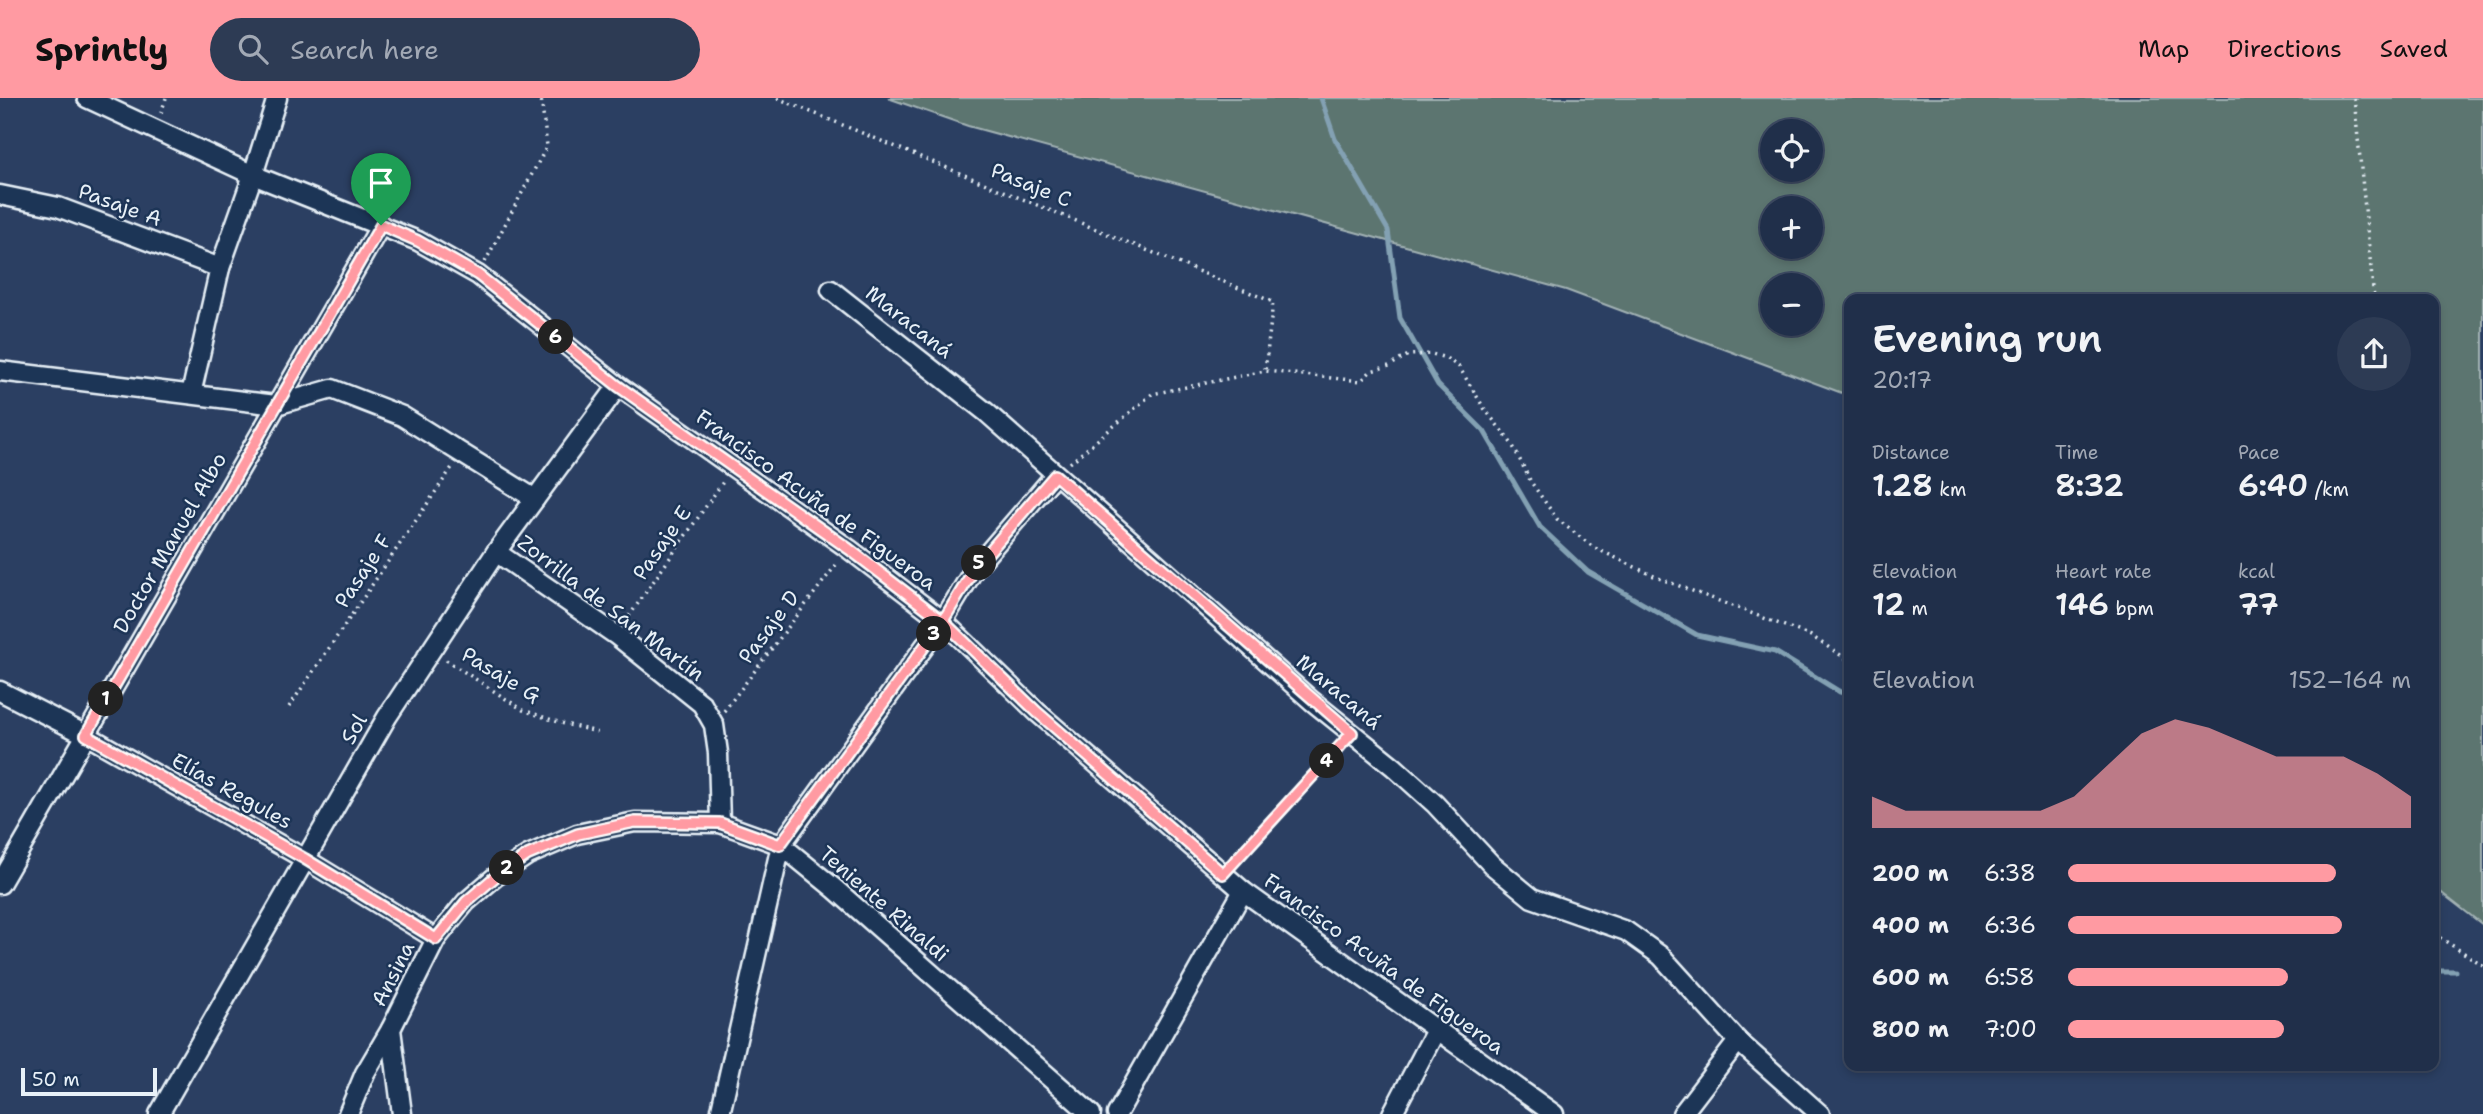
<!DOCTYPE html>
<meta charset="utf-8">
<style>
body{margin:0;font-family:"Shantell Sans",sans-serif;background:#2d3b54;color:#f1f3f6;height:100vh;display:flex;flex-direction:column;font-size:26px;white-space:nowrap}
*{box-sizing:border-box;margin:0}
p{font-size:23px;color:#a2a9b5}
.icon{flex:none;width:38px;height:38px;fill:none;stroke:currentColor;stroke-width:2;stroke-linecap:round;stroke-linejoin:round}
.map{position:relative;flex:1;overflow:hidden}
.panel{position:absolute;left:1844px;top:196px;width:595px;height:777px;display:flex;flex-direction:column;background:#202f4a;border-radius:14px;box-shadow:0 4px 10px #0003,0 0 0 2px #3d4a62}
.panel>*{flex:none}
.controls{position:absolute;left:1760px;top:21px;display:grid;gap:14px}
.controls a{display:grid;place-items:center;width:63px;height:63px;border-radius:50%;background:#202f4a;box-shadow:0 4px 10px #0003,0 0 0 2px #3d4a62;font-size:35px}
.scale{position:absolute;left:21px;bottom:18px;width:136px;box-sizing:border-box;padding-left:7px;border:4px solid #e8f1f8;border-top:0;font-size:19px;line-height:24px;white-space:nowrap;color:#e8f1f8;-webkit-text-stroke:5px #1d3557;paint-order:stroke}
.pin{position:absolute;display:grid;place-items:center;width:60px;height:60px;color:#fff;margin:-72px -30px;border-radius:50% 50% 50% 0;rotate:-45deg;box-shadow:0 0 7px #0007}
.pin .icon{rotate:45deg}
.km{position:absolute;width:35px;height:35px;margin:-18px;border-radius:50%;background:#222;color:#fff;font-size:19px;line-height:35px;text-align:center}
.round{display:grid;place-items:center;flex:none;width:74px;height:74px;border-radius:37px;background:#2d3b54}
.summary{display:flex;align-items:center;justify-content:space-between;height:119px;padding:0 28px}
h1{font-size:38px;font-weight:600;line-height:52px}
.figures{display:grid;grid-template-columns:repeat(3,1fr);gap:10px;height:119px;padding:7px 28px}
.figures div{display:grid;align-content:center}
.figures b{font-size:30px;font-weight:600}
.figures small{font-size:19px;font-weight:400}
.figures p{font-size:19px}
.chart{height:196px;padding:14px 28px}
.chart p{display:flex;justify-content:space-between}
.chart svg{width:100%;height:126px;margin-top:7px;fill:#ff9aa2;opacity:.7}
ul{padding:0 28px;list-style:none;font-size:23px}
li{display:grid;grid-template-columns:112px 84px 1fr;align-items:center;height:52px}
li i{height:18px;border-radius:9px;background:#ff9aa2}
header{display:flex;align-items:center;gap:42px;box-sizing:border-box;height:98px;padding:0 35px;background:#ff9aa2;color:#111}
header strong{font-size:33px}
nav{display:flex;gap:38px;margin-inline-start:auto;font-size:24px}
.search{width:490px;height:63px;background:#2d3b54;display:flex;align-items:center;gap:18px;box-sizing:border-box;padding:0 24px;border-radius:38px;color:#a2a9b5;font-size:26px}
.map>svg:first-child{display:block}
.green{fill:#5c7470;stroke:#a2b2b4;stroke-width:2;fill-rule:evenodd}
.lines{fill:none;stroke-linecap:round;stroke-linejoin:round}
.stream{stroke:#83a1b3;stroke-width:5}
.minor-casing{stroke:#e8f1f8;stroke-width:23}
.path{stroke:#e8f1f8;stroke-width:3.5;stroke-dasharray:2 5;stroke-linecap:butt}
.minor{stroke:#1d3557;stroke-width:18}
.route-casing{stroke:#fff;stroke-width:14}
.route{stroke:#ff9aa2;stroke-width:9}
.labels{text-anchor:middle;stroke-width:5;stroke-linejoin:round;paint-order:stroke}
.street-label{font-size:21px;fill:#e8f1f8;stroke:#1d3557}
</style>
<header>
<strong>Sprintly</strong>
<div class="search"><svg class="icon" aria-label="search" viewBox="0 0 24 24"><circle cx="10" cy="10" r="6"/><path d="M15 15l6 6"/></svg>Search here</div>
<nav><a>Map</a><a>Directions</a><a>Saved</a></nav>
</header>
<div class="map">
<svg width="2483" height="1016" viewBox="0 0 2483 1016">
<rect width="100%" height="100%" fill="#2b3f62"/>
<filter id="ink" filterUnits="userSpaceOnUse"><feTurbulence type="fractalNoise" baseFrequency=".0143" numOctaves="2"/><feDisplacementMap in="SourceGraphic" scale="14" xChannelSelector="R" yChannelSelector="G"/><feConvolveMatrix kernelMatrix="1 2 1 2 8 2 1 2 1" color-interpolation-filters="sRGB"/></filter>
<g filter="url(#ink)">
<path class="green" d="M888,0H2483V827L2434,789V201H1850V298L1566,192L968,28ZM1773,33H1811V72H1773ZM1773,110H1811V149H1773ZM1773,187H1811V226H1773Z"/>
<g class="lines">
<g class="stream">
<polyline points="1321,0 1335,41 1388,132 1400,220 1438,287 1484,333 1540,429 1588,474 1697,537 1775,554 1840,594 1850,596"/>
<polyline points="2434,873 2455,873"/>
</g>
<defs>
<g id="minor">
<polyline points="87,0 253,77 418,143 478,177 618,288 849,451 943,523 1037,614 1243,793 1554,1016"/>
<polyline points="0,97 58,109 220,170"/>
<polyline points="831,192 986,314 1312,603 1394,669 1435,706 1492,767 1532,800 1626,833 1661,858 1738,943 1820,1016"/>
<polyline points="0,273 276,307 332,291 402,318 535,401"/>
<polyline points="191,296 220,170 253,77 277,0"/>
<polyline points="496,454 616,537 702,606 714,627 718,655 720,725"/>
<polyline points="0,593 86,637 305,761 436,841"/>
<polyline points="0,786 381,127"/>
<polyline points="159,1016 387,619 496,454 618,288"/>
<polyline points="348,1016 365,975 391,931"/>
<polyline points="402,1016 391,931 436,841 466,804 495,779 528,757 577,736 635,724 720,725 781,747 835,791 1091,1016"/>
<polyline points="720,1016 781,747 943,523 975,470 1055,377"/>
<polyline points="1117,1016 1243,793"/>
<polyline points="1392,1016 1436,932"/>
<polyline points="1682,1016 1738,943"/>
</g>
</defs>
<use href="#minor" class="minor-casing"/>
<g class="path">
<polyline points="777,0 1273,204 1265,273"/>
<polyline points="2354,0 2374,201"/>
<polyline points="161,15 166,0"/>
<polyline points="485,164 547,48 541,0"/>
<polyline points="1070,365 1152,296 1265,273 1361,283 1371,273 1389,268 1408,257 1432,256 1446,260 1459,269 1484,310 1512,346 1531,384 1557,421 1593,449 1656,479 1811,538 1850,563"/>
<polyline points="625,524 723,384"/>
<polyline points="446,562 523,612 561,625 597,634"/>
<polyline points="289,609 453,368"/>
<polyline points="724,613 839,463"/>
<polyline points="1235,763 1342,647"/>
<polyline points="2434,836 2483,867"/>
</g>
<use href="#minor" class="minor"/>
</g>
</g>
<g class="lines" filter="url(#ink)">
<defs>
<polyline id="route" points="381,127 86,637 305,761 436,841 466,804 495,779 528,757 578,736 635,724 720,725 780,747 943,523 1037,614 1223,776 1352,635 1055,377 975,470 943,523 849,451 618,288 478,177 418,143 381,127"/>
</defs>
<use href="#route" class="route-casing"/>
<use href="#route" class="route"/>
</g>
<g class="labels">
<g class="street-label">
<text transform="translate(1031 87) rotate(22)" y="7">Pasaje C</text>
<text transform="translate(120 107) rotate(20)" y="7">Pasaje A</text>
<text transform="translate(909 224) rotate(38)" y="7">Maracaná</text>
<text transform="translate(816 402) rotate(36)" y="7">Francisco Acuña de Figueroa</text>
<text transform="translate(170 445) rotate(-60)" y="7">Doctor Manuel Albo</text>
<text transform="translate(662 445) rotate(-55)" y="7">Pasaje E</text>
<text transform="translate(363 473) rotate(-56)" y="7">Pasaje F</text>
<text transform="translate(611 510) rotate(37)" y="7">Zorrilla de San Martín</text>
<text transform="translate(769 529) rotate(-53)" y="7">Pasaje D</text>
<text transform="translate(501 577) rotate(31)" y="7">Pasaje G</text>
<text transform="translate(1339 594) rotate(40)" y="7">Maracaná</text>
<text transform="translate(354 631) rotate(-60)" y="7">Sol</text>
<text transform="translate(232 693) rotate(29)" y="7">Elías Regules</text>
<text transform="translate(884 806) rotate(41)" y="7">Teniente Rinaldi</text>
<text transform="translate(1384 866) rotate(36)" y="7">Francisco Acuña de Figueroa</text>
<text transform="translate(393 876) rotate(-63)" y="7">Ansina</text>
</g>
</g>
</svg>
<div class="controls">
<a><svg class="icon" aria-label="locate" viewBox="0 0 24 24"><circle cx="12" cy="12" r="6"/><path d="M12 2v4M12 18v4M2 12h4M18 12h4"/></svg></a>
<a>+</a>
<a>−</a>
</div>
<div class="scale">50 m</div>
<div class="pin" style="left:381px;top:127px;background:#1e9e55"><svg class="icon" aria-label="arrive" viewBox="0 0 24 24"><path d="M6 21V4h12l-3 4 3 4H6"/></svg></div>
<b class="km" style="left:106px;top:601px">1</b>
<b class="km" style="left:507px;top:770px">2</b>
<b class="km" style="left:934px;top:536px">3</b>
<b class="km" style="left:1327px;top:663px">4</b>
<b class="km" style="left:979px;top:465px">5</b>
<b class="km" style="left:556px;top:239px">6</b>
<section class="panel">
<div class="summary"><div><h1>Evening run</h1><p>20:17</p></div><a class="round"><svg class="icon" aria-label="share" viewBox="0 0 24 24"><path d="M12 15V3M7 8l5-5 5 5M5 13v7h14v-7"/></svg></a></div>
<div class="figures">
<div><p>Distance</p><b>1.28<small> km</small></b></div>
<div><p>Time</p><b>8:32</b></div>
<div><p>Pace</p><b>6:40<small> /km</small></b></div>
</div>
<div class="figures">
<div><p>Elevation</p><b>12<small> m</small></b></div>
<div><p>Heart rate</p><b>146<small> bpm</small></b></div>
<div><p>kcal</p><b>77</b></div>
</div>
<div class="chart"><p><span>Elevation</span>152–164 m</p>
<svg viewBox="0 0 160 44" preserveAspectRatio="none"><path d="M0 44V33L10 38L20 38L30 38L40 38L50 38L60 33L70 22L80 11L90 6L100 9L110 14L120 19L130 19L140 19L150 25L160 33V44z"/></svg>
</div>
<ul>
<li><b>200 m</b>6:38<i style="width:78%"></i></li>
<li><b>400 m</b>6:36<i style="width:80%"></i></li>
<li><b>600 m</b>6:58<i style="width:64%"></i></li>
<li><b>800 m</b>7:00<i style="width:63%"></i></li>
</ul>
</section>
</div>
